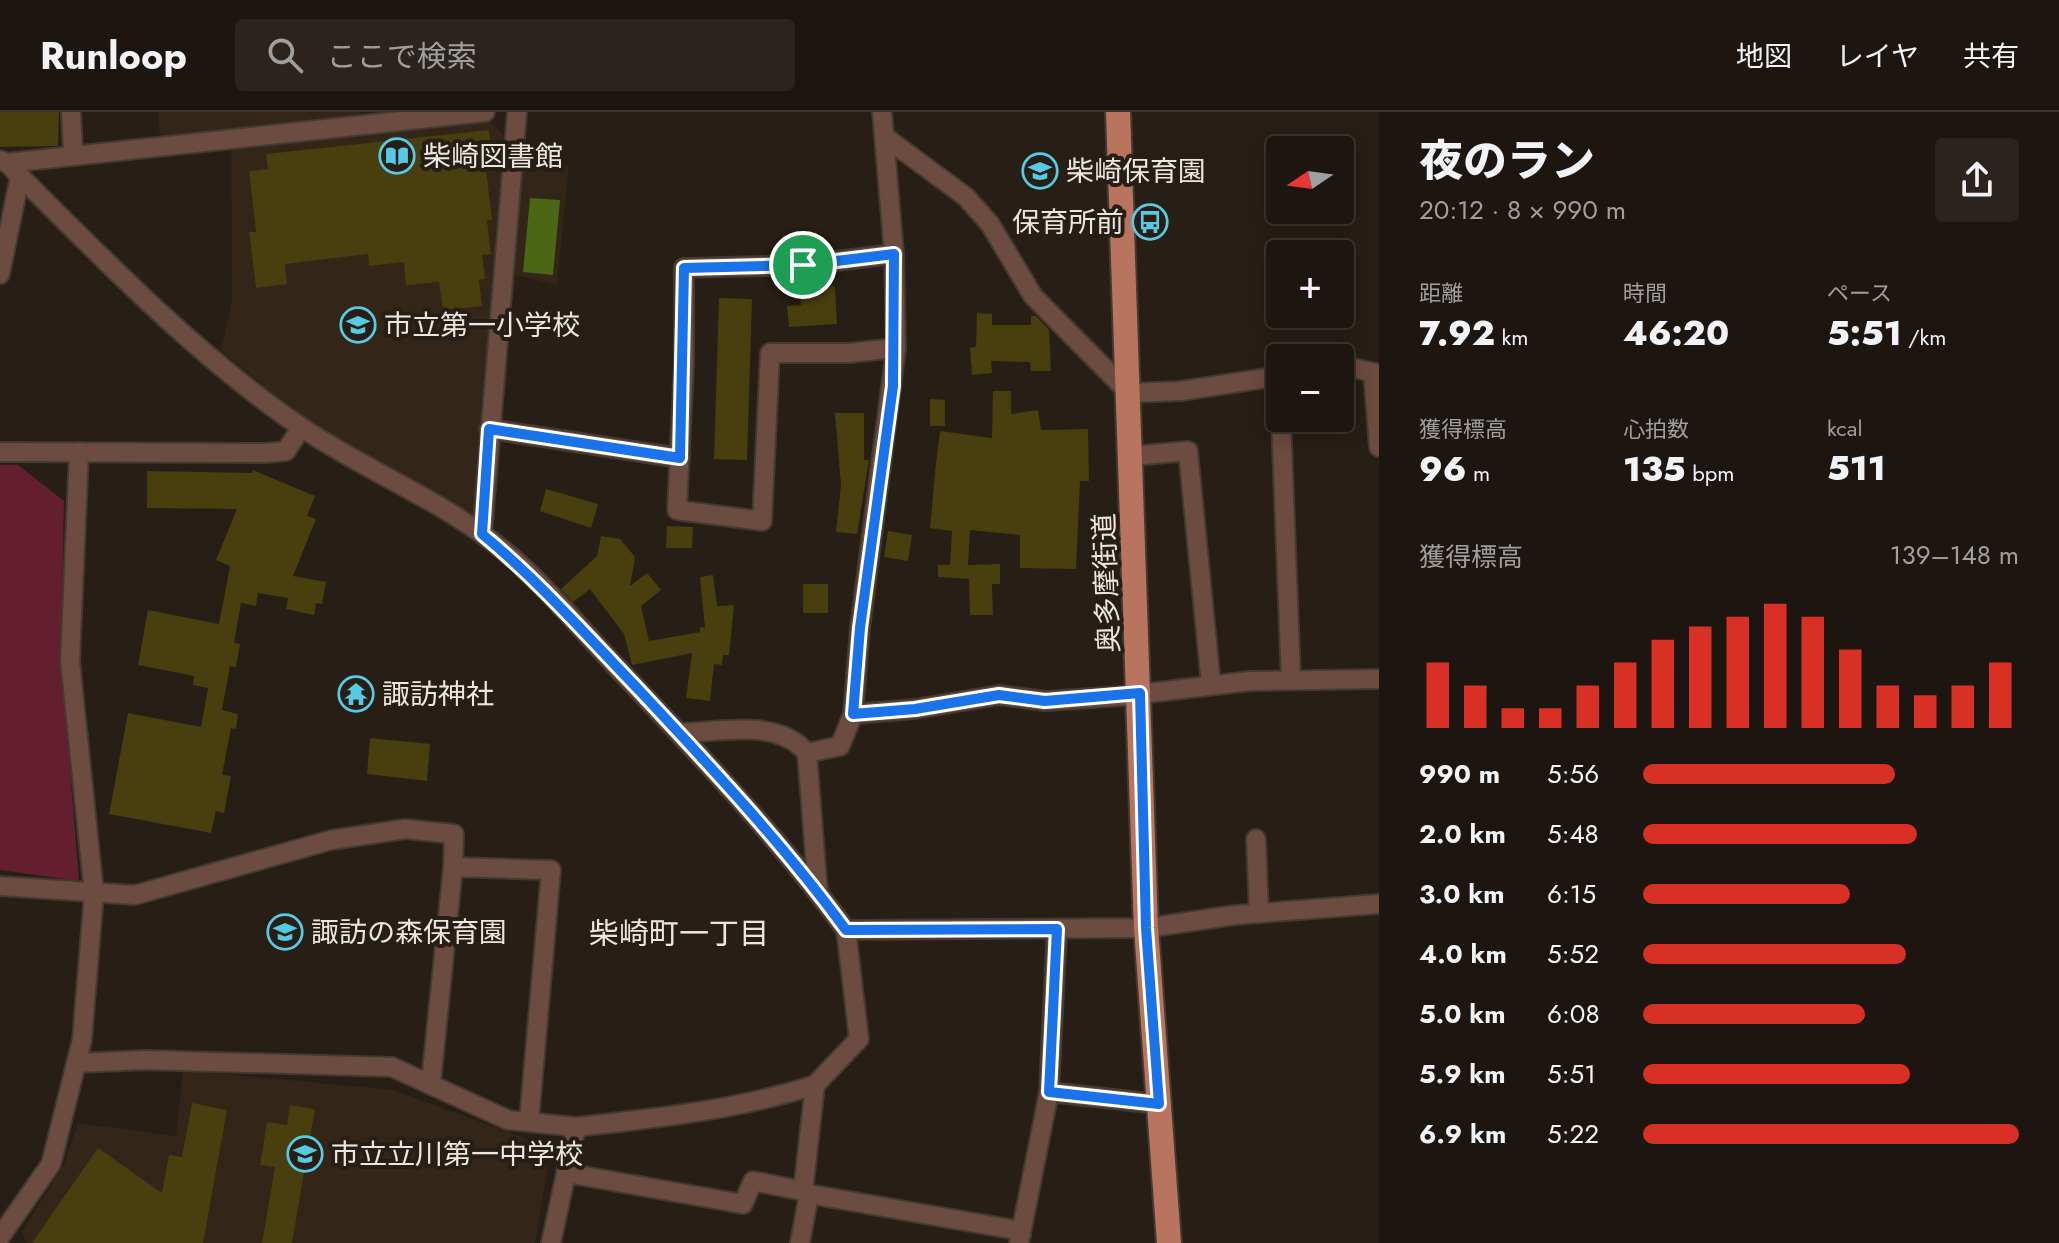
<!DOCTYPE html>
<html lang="ja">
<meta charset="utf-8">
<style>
body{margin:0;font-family:Jost,"Noto Sans JP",sans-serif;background:#2a231e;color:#f1f3f6;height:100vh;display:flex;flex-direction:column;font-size:30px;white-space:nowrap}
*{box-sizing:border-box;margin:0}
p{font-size:26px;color:#a09f9f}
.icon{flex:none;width:44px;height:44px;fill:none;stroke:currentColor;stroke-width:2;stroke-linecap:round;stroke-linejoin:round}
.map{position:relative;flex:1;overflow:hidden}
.drawer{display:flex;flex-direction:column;background:#1d1610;width:680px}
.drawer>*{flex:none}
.needle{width:52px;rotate:257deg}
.fabs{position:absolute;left:1266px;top:24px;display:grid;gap:16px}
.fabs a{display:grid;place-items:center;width:88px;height:88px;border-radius:8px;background:#1d1610;box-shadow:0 4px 20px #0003,0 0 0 2px #3b3530;font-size:40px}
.pin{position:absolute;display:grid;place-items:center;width:68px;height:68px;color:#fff;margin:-34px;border:4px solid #fff;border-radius:50%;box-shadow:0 2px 8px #0007}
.round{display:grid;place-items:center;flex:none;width:84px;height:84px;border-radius:8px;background:#2a231e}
.overview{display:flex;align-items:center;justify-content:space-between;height:136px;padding:0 40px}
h1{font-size:44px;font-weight:800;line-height:60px}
.stats{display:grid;grid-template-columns:repeat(3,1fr);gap:12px;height:136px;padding:8px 40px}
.stats div{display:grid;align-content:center}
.stats b{font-size:34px;font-weight:800}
.stats small{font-size:22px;font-weight:400}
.stats p{font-size:22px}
.chart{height:224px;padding:16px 40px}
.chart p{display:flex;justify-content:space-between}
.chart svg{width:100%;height:144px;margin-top:8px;stroke:#d93025;stroke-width:6}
ul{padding:0 40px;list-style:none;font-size:26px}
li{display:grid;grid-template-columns:128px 96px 1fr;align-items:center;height:60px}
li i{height:20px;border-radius:10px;background:#d93025}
header{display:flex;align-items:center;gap:48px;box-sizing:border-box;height:112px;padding:0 40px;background:#1d1610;border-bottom:2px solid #3b3530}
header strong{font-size:38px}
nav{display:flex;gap:44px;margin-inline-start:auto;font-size:28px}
.search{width:560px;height:72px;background:#2a231e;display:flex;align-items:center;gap:20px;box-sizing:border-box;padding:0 28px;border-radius:8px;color:#a09f9f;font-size:30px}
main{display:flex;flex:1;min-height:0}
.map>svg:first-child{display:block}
.built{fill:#332517}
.green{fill:#631e2f}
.water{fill:#4b6615}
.building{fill:#483e0e}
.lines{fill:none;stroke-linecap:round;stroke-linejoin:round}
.minor-casing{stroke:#433a31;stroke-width:22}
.primary-casing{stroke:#433a31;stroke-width:28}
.minor{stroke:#6c4b40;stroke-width:18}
.primary{stroke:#b8745e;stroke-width:24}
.route-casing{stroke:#fff;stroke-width:16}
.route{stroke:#1a73e8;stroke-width:10}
.labels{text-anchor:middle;stroke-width:8;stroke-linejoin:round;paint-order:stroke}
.poi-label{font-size:28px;fill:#ece6e0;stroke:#271e15;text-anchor:start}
.street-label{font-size:28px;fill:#ece6e0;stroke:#271e15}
.neighbourhood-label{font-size:30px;fill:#ece6e0;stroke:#271e15}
</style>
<header>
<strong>Runloop</strong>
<div class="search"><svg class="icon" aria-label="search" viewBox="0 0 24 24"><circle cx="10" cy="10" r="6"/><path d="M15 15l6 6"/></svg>ここで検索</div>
<nav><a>地図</a><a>レイヤ</a><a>共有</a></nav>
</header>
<main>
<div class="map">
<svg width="1379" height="1131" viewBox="0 0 1379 1131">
<rect width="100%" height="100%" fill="#271e15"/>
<g class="built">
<polygon points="158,0 360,0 361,22 489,9 505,24 504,45 569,54 557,173 495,158 475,398 469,404 308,312 221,238 232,188 231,16 160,23"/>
<polygon points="183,958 394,978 538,1031 548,1057 535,1131 28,1131 25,1128 22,1119 64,1053 78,1011 176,1024"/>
</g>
<polygon class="green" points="0,353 18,353 64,389 61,544 79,769 0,758"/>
<polygon class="water" points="530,86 560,88 553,163 523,160"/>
<g class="building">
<polygon points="0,0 59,0 58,34 0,35"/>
<polygon points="489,18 492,48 485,48 492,108 487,108 491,142 482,143 485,167 479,168 482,194 443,198 439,170 406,173 404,150 369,154 368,142 285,152 287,172 256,176 249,120 256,120 249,59 268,57 266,42"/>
<polygon points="835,174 837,212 789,215 787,194 801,193 800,176"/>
<polygon points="719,186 752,187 747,348 714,347"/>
<polygon points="977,201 992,202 992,213 1031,213 1031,204 1036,204 1049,218 1051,259 1031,259 1030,250 991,249 992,261 972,263 970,236 976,235"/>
<polygon points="993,279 1011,279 1011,302 1038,298 1041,318 1088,317 1089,369 1080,369 1076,457 1020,456 1020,423 970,418 968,453 1000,452 1000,472 992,472 993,503 970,503 969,467 938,465 938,453 950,453 952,419 930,416 936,351 940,319 992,326"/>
<polygon points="930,287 945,288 945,314 930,314"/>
<polygon points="835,301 864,301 864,348 869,348 857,422 836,420 841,373"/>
<polygon points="253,358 315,384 307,404 316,407 293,464 326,470 322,492 316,491 314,503 286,497 288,486 258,481 256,494 241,491 234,531 240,532 236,555 230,554 222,598 238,602 236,617 231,616 222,663 231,664 224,701 216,699 211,721 109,702 128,601 201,615 208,576 193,573 194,564 138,553 148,498 219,512 230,454 216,448 237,397 147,396 147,359 252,361"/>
<polygon points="546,377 598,392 591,416 540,399"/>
<polygon points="667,414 693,415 692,436 666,436"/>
<polygon points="888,419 912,423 908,449 884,445"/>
<polygon points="601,424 620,427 635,445 630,474 647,461 661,478 641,494 649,529 700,520 700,515 705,516 700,465 713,463 717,494 734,493 729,543 723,543 722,553 714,552 710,589 686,586 692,541 632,553 624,522 590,477 573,490 561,477 597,444"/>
<rect x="803" y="472" width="25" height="29"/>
<polygon points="370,626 430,632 427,669 367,662"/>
<polygon points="192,991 227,998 203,1131 32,1131 98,1036 162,1081 169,1043 182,1045"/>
<polygon points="290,993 315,997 292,1131 262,1131 275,1055 260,1053 267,1010 287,1013"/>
</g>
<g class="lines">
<defs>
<g id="minor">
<polyline points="71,0 73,41"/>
<polyline points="885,25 966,85 990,112 1033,184 1129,281 1181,279 1280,264"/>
<path d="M0,48L7,51C95,139 200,248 304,317C361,355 426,382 482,422C531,456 570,505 611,549C692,635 776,722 846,818L1146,816L1235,803L1379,792"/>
<polyline points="7,51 485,0"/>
<polyline points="894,142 803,153 684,156 684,252 677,398 762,409 770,241 849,241 896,236"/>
<polyline points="0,162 20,64"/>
<polyline points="1340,253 1379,262"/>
<polyline points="1373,261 1379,335"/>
<polyline points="1281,306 1291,568"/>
<polyline points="489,317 680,346"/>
<polyline points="0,340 266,341 286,339 301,316"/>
<polyline points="1132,344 1188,339 1211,572"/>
<polyline points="482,422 517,0"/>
<polyline points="853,602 915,597 999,583 1045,589 1123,584 1250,569 1379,567"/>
<path d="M680,621C722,620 778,606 807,641L840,634L853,602L860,516L896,236L894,142L882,0"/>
<polyline points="807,641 818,781"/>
<polyline points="1256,727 1259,801"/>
<polyline points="0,774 135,783 331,728 405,717 454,722 453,755"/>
<polyline points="76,951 146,948 392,955 508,1008 576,1015"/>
<polyline points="431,970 453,755 551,758 529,1009"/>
<polyline points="1049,980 1159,992"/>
<polyline points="566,1061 743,1092 753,1069 803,1079"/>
<polyline points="809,1082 1016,1118 1021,1123"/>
<polyline points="0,1125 51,1052 82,928 94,781 70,549 79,340"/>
<path d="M551,1131L576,1015C658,1006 736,998 815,973"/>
<polyline points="800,1131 809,1082 803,1079 815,973 859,927 846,818"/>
<polyline points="1019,1131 1049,980 1057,817"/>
</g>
<polyline id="primary" points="1118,0 1146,816 1169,1131"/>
</defs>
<use href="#minor" class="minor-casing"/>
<use href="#primary" class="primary-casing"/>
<use href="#minor" class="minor"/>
<use href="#primary" class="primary"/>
</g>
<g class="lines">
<defs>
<path id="route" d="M894,142L893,274L860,516L853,602L915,597L999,583L1045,589L1140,581L1146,816L1159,992L1049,980L1057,817L846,818C784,733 710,654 638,577C587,524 539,469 482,422L489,317L680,346L684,156L803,153Z"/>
</defs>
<use href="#route" class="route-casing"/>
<use href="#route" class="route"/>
</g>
<defs>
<symbol id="library-ring" viewBox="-11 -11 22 22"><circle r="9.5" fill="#271e15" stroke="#57c9e2" stroke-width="1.5"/><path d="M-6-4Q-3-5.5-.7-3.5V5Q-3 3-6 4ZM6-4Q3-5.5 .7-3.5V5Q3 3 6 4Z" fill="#57c9e2"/></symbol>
<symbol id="school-ring" viewBox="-11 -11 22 22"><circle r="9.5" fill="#271e15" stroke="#57c9e2" stroke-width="1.5"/><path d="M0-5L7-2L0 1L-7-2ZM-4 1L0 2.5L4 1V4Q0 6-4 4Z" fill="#57c9e2"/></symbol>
<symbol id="bus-ring" viewBox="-11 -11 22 22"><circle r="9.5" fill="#271e15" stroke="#57c9e2" stroke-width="1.5"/><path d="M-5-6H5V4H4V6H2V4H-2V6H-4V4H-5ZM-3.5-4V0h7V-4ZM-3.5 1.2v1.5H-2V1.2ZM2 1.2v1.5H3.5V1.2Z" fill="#57c9e2"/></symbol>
<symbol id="temple-ring" viewBox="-11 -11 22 22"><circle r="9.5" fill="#271e15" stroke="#57c9e2" stroke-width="1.5"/><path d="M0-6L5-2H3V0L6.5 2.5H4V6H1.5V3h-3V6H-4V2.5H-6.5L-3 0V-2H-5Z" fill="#57c9e2"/></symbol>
</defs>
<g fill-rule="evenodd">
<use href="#library-ring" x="377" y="24" width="40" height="40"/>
<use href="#school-ring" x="1020" y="39" width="40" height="40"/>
<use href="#bus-ring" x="1130" y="90" width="40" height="40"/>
<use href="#school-ring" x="338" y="193" width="40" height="40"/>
<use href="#temple-ring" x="336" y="562" width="40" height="40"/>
<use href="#school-ring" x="265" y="800" width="40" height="40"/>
<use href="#school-ring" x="285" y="1022" width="40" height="40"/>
</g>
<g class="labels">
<g class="poi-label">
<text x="423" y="54">柴崎図書館</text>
<text x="1066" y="69">柴崎保育園</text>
<text x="1124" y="120" text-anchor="end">保育所前</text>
<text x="384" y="223">市立第一小学校</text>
<text x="382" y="592">諏訪神社</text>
<text x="311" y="830">諏訪の森保育園</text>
<text x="331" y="1052">市立立川第一中学校</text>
</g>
<g class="street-label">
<text transform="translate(1106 471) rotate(-92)" y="10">奥多摩街道</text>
</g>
<g class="neighbourhood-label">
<text x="679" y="832">柴崎町一丁目</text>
</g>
</g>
</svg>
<div class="fabs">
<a><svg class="needle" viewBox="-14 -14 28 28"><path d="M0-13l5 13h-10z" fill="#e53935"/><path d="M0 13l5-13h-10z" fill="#a09f9f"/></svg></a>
<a>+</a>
<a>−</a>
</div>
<div class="pin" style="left:803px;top:153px;background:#1e9e55"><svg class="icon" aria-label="arrive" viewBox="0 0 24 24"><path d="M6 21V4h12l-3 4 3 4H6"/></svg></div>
</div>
<section class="drawer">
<div class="overview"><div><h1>夜のラン</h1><p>20:12 · 8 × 990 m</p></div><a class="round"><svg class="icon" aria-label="share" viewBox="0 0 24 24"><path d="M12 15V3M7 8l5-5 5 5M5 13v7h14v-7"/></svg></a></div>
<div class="stats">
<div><p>距離</p><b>7.92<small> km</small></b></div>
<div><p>時間</p><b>46:20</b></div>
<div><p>ペース</p><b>5:51<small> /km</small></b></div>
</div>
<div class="stats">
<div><p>獲得標高</p><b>96<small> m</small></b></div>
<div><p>心拍数</p><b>135<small> bpm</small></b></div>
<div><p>kcal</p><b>511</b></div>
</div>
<div class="chart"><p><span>獲得標高</span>139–148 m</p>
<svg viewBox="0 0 160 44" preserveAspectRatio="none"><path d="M5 44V24M15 44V31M25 44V38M35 44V38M45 44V31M55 44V24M65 44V17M75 44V13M85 44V10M95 44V6M105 44V10M115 44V20M125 44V31M135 44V34M145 44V31M155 44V24"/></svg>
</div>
<ul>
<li><b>990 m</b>5:56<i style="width:67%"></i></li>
<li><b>2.0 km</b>5:48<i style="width:73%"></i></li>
<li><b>3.0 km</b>6:15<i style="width:55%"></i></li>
<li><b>4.0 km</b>5:52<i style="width:70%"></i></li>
<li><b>5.0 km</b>6:08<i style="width:59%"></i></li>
<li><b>5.9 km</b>5:51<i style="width:71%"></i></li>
<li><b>6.9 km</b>5:22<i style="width:100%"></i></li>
</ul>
</section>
</main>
